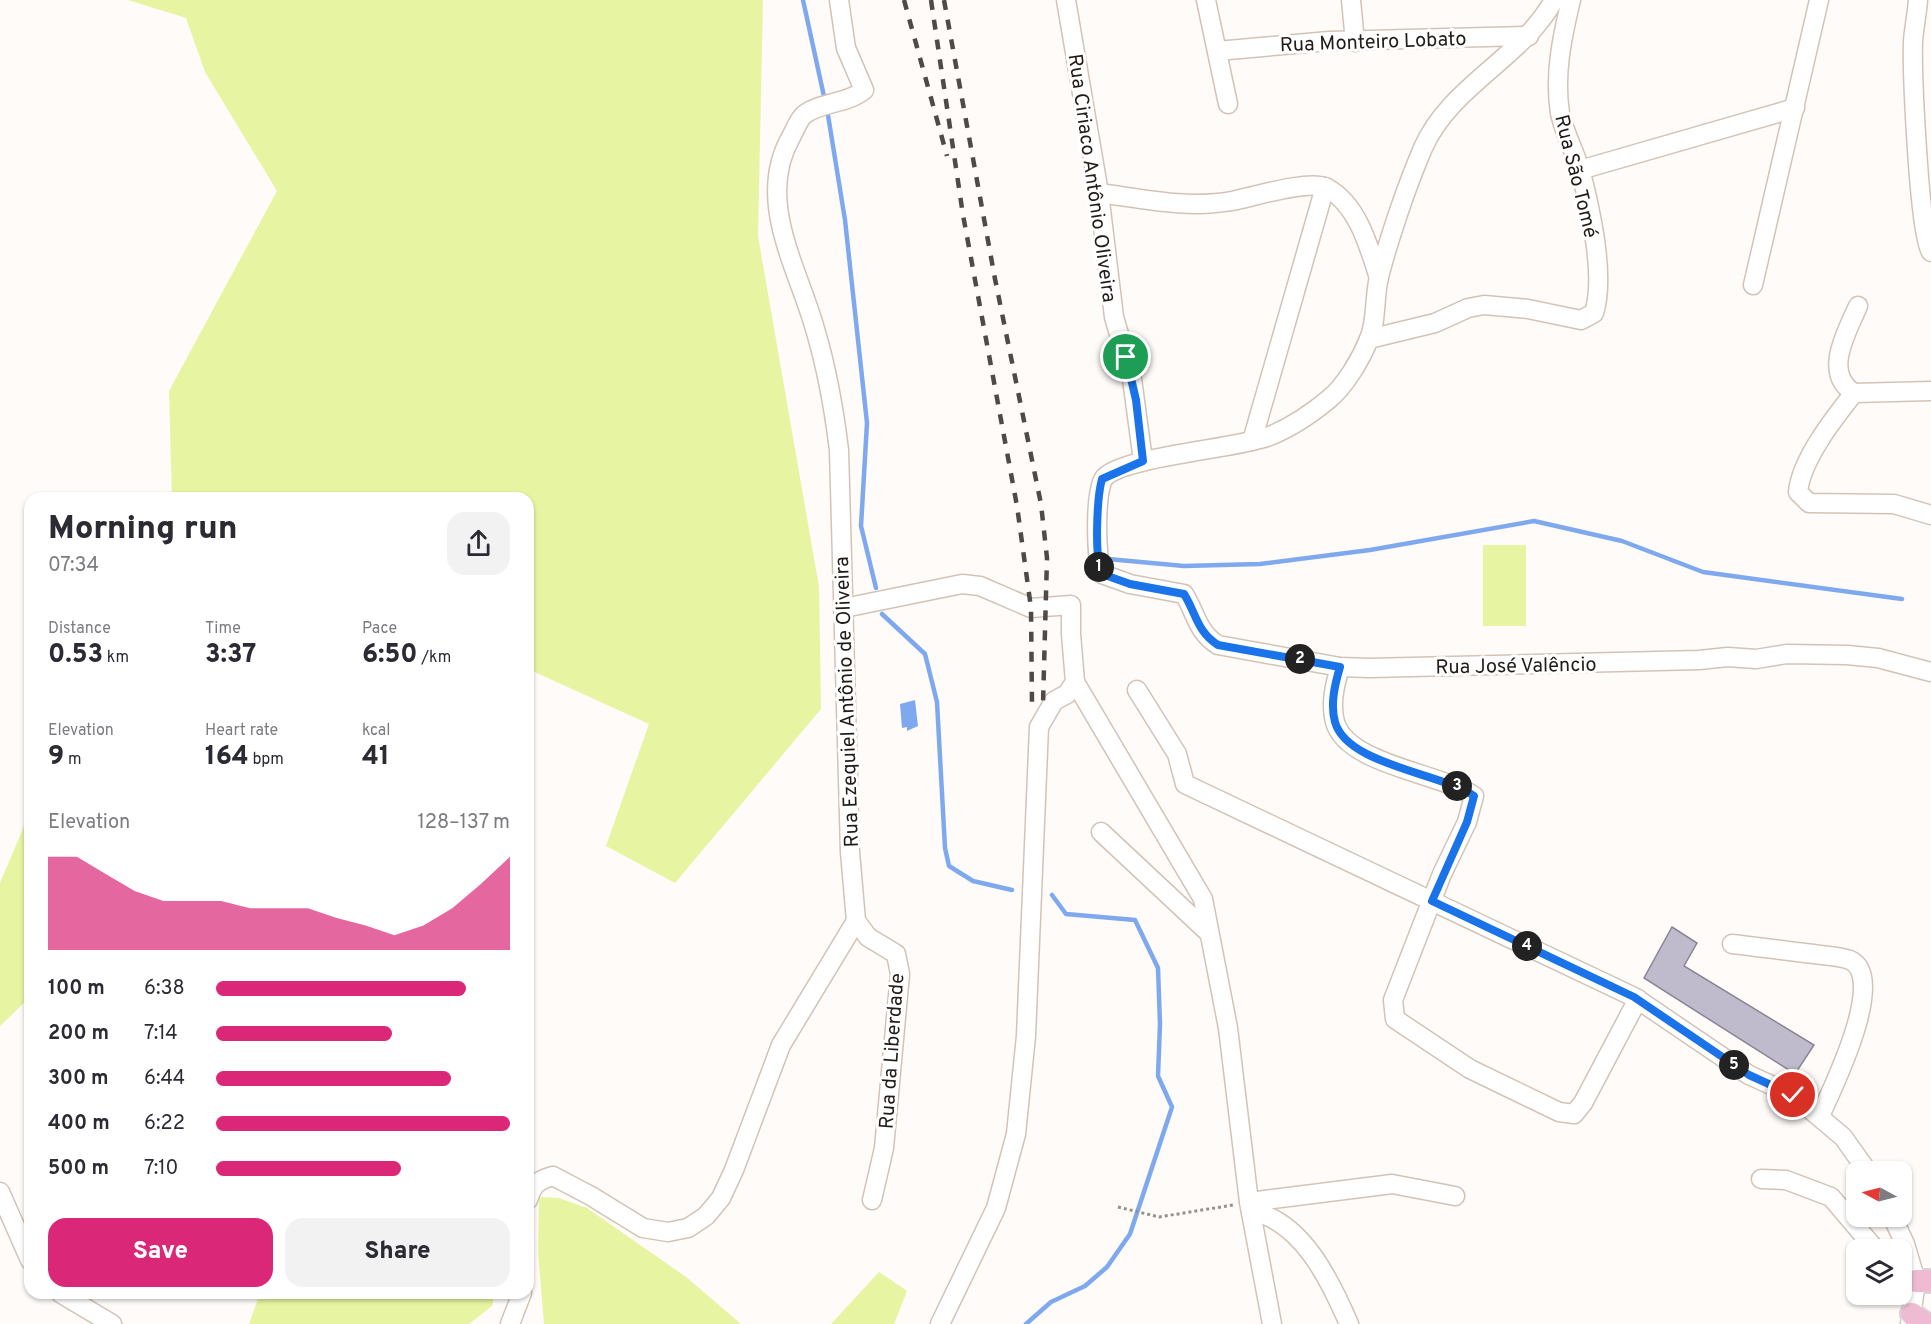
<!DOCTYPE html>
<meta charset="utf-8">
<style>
body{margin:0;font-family:Overpass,sans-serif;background:#f2f2f3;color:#2b2b33;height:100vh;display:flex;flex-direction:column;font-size:22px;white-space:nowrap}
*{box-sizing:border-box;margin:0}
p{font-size:20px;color:#7c7c81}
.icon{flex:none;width:33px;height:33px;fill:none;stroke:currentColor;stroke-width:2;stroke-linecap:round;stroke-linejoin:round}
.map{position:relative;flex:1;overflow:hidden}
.drawer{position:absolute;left:24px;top:492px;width:510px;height:807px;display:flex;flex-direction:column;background:#fff;border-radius:18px;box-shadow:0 2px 4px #0004}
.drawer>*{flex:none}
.needle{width:39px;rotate:277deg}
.controls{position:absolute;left:1846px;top:1161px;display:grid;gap:12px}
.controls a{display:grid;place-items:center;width:66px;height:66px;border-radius:12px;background:#fff;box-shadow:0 2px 4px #0004;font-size:30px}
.pin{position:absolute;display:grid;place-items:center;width:51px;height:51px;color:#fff;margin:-26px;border:3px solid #fff;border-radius:50%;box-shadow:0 2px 6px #0007}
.km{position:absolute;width:30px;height:30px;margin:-15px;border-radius:50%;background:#222;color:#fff;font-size:16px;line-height:30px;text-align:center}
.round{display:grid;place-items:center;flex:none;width:63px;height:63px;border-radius:18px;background:#f2f2f3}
.headline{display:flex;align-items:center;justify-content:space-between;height:102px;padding:0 24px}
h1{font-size:33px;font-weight:800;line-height:45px}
.metrics{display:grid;grid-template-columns:repeat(3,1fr);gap:9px;height:102px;padding:6px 24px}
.metrics div{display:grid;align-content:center}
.metrics b{font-size:26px;font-weight:800}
.metrics small{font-size:16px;font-weight:400}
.metrics p{font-size:16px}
.chart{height:168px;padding:12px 24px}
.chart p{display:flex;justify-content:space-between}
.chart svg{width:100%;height:108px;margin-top:6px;fill:#db2777;opacity:.7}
.cta{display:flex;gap:12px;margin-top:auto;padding:12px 24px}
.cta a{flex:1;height:69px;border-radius:18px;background:#db2777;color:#fff;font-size:24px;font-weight:800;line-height:69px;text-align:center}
.cta a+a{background:#f2f2f3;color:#2b2b33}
ul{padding:0 24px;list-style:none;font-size:20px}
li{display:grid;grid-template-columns:96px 72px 1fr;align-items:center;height:45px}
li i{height:15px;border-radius:8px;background:#db2777}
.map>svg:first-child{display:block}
.green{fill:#e7f4a2}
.water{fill:#7fa9ef}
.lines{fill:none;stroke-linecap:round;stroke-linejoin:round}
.stream{stroke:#7fa9ef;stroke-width:4.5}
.building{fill:#c0bbcc;stroke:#8a8595;stroke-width:1.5}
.minor-casing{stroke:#d3c3b7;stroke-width:21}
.major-casing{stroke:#d7d6d5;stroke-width:26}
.path{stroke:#95918d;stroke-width:3;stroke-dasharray:3 3;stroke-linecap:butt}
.minor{stroke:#fff;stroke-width:18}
.major{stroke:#efbbd3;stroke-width:22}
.rail{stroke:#504a46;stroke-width:4.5;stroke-dasharray:10 10;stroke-linecap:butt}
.route-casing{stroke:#fff;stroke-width:12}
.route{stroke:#1a73e8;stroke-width:8}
.labels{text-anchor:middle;stroke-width:6;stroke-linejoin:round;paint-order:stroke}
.street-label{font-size:20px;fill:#221c18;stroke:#fff}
</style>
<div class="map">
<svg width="1931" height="1324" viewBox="0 0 1931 1324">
<rect width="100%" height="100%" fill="#fefbf8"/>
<g class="green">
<polygon points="128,0 763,0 758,236 819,587 821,709 675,883 606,846 649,724 528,669 528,498 172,498 169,391 277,191 205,72 186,18"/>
<rect x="1483" y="545" width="43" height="81"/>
<polygon points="30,812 30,997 0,1026 0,883"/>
<polygon points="539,1197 559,1198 587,1208 686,1277 741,1324 544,1324 538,1252"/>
<polygon points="879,1272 907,1291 894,1324 831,1324"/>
<polygon points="260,1293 495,1293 492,1306 469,1324 249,1324"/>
</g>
<polygon class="water" points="915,700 918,726 907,731 907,727 902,728 900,704"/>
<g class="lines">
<g class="stream">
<polyline points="803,0 825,101"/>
<polyline points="827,109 845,220 867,423 861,526 876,588"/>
<polyline points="1108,559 1184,566 1260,564 1370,550 1534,521 1622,541 1703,572 1902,599"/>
<polyline points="882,614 925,654 937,702 945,848 949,866 973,881 1012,890"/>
<polyline points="1026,1324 1051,1302 1085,1286 1107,1267 1130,1234 1172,1107 1158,1076 1160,1024 1158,968 1135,920 1066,914 1052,895"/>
</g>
</g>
<polygon class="building" points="1672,927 1697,943 1684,966 1814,1045 1795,1074 1644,978"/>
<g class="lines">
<defs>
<g id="minor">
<polyline points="1066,0 1099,193 1114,317 1132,379 1143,461"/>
<polyline points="1206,0 1228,104"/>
<polyline points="1351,0 1355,42"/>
<path d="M1554,0C1521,59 1450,86 1423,148C1407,185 1389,238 1379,277C1374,297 1377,321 1369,339C1361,359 1345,386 1329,399C1311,414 1288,429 1267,437C1232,449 1125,457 1105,477C1094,487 1096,561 1102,574L1130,584L1184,594C1196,613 1197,632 1218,645L1340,667L1370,668L1699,660L1728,657L1756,659L1787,654L1847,655L1878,658L1931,672"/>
<path d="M1918,0C1917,14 1914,28 1913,41C1912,69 1919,237 1931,252"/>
<polyline points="1217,51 1329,41 1529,36"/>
<polyline points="1580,170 1795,108"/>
<path d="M1099,193C1144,199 1187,209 1232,201C1253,197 1309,179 1327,188C1358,205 1369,247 1379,278"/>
<polyline points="1753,285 1819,0"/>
<path d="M1369,339L1435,323L1468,308L1484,305L1528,309L1581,320L1594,313C1606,275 1590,207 1580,169C1574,150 1564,132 1560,113C1554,75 1562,37 1571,0"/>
<path d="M1931,391L1854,393C1834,418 1801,460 1798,492L1809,503L1894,504L1931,515"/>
<path d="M1854,393C1822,373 1847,332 1858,306"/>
<polyline points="1252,441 1325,187"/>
<polyline points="844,608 962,584 980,586 1031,608 1071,605 1071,634 1075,682 1067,694 1054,701 1039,727 1026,1036 1016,1134 996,1208 940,1324"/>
<path d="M1340,667C1335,684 1330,704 1335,722C1347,765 1441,773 1474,796L1467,822L1442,874L1393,1000L1395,1019L1470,1069L1559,1112L1574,1114L1583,1103L1638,999"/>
<polyline points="1075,682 1203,899 1228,1028 1249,1202 1272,1324"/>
<polyline points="1137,690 1177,754 1185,784 1634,997 1749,1075 1793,1095 1843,1137 1868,1172"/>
<polyline points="1101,832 1209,933"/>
<polyline points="856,921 868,937 896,954 900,974 884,1148 872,1200"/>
<path d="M1732,944C1759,947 1786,951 1814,954C1825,956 1839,956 1850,960C1888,977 1832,1089 1820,1116"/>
<polyline points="1761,1179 1786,1180 1831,1197 1876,1250"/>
<polyline points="0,1192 30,1260"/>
<path d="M528,1200C532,1185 538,1180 553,1176L591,1196L643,1228L668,1232L688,1228L706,1216L721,1198L734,1170L781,1045L856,921L850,852L839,450C834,409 827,369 815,329C798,268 755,200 791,137C795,130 799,118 805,114C821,102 847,104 864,90L846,48L839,0"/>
<polyline points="1249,1202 1392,1184 1455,1196"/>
<path d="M1251,1211C1302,1221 1330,1280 1349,1324"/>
<polyline points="1892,1216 1905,1244 1916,1281 1910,1324"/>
<polyline points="60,1293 112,1324"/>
<polyline points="510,1324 522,1293"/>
</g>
<g id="major">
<polyline points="1916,1281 1931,1281"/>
<polyline points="1912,1314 1925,1324"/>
</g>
</defs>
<use href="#minor" class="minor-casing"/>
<use href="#major" class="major-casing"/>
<polyline class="path" points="1118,1207 1159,1217 1233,1205"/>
<use href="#minor" class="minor"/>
<use href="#major" class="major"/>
<g class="rail">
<polyline points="904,0 947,156"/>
<polyline points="931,0 963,215 1017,506 1031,608 1032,704"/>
<polyline points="944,0 995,279 1041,504 1047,558 1043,704"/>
</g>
</g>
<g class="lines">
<defs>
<path id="route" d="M1126,357L1136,400L1143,461L1102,479C1097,497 1094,557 1102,574L1130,584L1184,594C1196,613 1197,632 1218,645L1340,667C1335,684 1330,704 1335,722C1347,765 1441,773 1474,796L1467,822L1432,901L1634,997L1749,1075L1793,1095"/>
</defs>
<use href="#route" class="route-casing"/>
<use href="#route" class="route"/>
</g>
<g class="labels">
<g class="street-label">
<text transform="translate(1373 41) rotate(-2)" y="7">Rua Monteiro Lobato</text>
<text transform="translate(1577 176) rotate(76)" y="7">Rua São Tomé</text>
<text transform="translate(1093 178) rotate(82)" y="7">Rua Ciriaco Antônio Oliveira</text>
<text transform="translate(1516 665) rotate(-1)" y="7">Rua José Valêncio</text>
<text transform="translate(846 702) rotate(-92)" y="7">Rua Ezequiel Antônio de Oliveira</text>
<text transform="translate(891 1051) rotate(-86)" y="7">Rua da Liberdade</text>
</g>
</g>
</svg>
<div class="controls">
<a><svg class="needle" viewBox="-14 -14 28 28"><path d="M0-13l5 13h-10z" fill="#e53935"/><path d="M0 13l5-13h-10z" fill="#7c7c81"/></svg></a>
<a><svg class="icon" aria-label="layers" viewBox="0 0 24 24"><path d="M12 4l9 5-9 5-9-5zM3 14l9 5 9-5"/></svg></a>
</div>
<div class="pin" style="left:1126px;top:357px;background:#1e9e55"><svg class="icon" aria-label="arrive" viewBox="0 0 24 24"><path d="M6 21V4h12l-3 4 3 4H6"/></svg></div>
<div class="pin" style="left:1793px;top:1095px;background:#d93025"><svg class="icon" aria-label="check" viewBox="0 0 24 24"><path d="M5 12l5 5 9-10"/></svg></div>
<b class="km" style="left:1099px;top:567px">1</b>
<b class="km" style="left:1300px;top:659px">2</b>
<b class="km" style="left:1457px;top:786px">3</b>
<b class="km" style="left:1527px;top:946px">4</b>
<b class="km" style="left:1734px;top:1065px">5</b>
<section class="drawer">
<div class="headline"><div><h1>Morning run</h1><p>07:34</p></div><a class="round"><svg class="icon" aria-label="share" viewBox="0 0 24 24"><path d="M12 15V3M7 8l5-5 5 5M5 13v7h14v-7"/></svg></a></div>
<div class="metrics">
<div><p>Distance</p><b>0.53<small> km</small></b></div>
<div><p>Time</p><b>3:37</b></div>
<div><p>Pace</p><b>6:50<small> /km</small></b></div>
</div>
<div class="metrics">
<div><p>Elevation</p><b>9<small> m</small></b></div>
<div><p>Heart rate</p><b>164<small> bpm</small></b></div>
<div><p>kcal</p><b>41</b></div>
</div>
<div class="chart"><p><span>Elevation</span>128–137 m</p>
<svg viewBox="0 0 160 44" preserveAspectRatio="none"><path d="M0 44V6L10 6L20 13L30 20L40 24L50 24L60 24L70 27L80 27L90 27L100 31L110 34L120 38L130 34L140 27L150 17L160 6V44z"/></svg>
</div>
<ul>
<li><b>100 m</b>6:38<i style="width:85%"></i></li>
<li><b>200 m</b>7:14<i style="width:60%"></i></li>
<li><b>300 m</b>6:44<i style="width:80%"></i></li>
<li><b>400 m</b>6:22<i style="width:100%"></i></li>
<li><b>500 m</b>7:10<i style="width:63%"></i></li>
</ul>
<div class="cta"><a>Save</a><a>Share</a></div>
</section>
</div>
